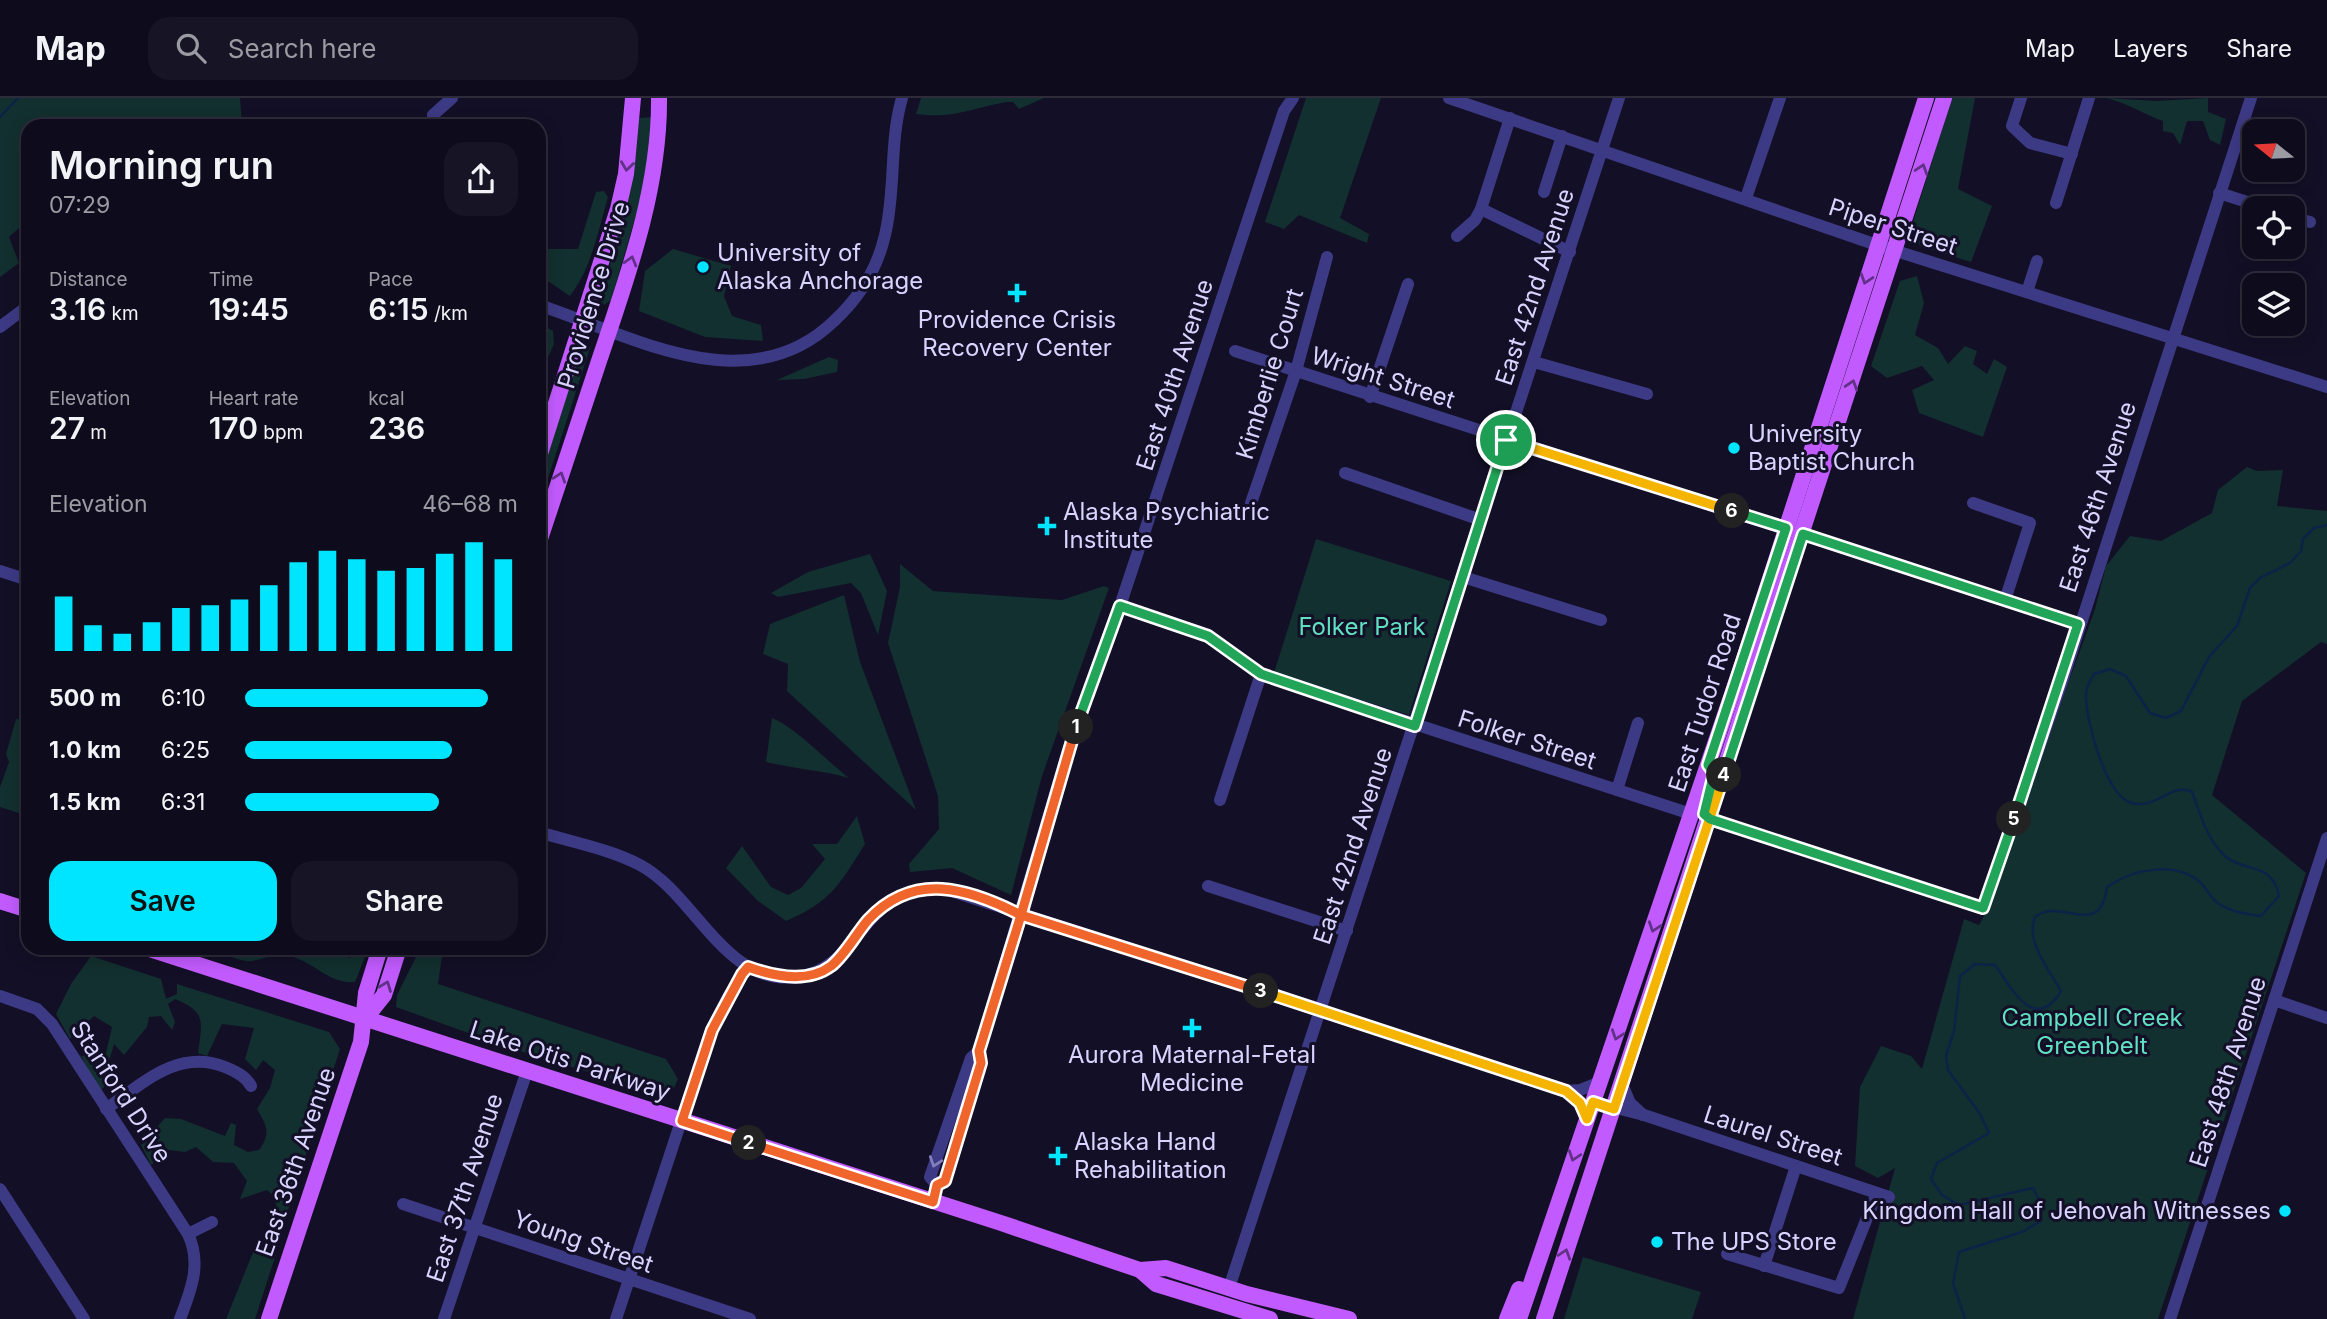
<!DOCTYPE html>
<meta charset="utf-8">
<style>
body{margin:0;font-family:Inter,sans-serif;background:#171425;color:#f1f3f6;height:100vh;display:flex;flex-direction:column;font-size:26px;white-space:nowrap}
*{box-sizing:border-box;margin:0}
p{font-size:23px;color:#9b9ba3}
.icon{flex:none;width:38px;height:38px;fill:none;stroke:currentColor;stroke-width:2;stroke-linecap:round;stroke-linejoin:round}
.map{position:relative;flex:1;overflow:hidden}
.sheet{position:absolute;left:21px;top:21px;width:525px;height:836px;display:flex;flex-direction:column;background:#0e0b1c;border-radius:21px;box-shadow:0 4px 18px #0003,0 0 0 2px #2e2b3b}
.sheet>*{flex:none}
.needle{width:46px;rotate:288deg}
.buttons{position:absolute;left:2242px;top:21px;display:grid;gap:14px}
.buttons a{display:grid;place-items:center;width:63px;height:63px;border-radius:14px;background:#0e0b1c;box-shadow:0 4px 18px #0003,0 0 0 2px #2e2b3b;font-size:35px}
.pin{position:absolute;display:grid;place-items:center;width:60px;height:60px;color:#fff;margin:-30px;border:4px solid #fff;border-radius:50%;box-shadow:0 2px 7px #0007}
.km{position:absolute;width:35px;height:35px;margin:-18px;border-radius:50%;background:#222;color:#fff;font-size:19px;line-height:35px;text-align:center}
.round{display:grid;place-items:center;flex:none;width:74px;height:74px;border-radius:21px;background:#171425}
.summary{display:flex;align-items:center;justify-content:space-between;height:119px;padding:0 28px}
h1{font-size:38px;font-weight:600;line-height:52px}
.figures{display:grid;grid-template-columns:repeat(3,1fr);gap:10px;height:119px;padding:7px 28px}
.figures div{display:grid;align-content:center}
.figures b{font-size:30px;font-weight:600}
.figures small{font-size:19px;font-weight:400}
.figures p{font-size:19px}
.chart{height:196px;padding:14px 28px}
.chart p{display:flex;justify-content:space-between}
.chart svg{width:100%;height:126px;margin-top:7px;stroke:#00e5ff;stroke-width:6}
.primary-button{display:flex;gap:14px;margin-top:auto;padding:14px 28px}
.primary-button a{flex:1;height:80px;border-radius:21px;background:#00e5ff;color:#111;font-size:28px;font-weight:600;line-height:80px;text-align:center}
.primary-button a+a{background:#171425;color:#f1f3f6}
ul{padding:0 28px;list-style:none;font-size:23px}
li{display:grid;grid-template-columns:112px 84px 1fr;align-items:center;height:52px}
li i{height:18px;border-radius:9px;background:#00e5ff}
header{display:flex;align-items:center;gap:42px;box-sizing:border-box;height:98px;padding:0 35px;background:#0e0b1c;border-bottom:2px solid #2e2b3b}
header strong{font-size:33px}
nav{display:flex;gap:38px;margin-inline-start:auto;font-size:24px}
.search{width:490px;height:63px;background:#171425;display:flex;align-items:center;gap:18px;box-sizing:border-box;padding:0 24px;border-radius:21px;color:#9b9ba3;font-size:26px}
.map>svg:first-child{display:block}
.green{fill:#12302f}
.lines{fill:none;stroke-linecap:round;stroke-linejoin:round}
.stream{stroke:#0c2248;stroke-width:2.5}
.minor{stroke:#3d3a85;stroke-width:12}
.major{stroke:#c25bff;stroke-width:16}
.oneway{stroke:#623188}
.oneway2{stroke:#837fbc}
.split-1-casing{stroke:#fff;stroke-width:14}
.split-2-casing{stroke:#fff;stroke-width:14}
.split-3-casing{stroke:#fff;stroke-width:14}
.split-4-casing{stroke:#fff;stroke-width:14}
.split-5-casing{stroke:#fff;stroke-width:14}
.split-6-casing{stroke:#fff;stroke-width:14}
.split-7-casing{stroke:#fff;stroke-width:14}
.split-1{stroke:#22a559;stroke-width:9}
.split-2{stroke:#f0652b;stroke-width:9}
.split-3{stroke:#f0652b;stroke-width:9}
.split-4{stroke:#f5b400;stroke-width:9}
.split-5{stroke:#22a559;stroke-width:9}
.split-6{stroke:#22a559;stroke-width:9}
.split-7{stroke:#f5b400;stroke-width:9}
.poi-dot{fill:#00e5ff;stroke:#130f26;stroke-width:2.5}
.labels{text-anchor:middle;stroke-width:6;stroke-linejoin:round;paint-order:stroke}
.street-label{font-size:24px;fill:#d9d4ff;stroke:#130f26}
.poi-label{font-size:24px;fill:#d9d4ff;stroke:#130f26;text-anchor:start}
.park-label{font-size:24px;fill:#5fe0c0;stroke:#130f26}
</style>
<header>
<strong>Map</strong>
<div class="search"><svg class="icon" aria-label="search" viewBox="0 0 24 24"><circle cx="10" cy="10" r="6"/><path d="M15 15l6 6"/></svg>Search here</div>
<nav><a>Map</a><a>Layers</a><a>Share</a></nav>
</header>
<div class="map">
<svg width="2327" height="1221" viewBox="0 0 2327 1221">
<rect width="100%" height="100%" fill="#130f26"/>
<g class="green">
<polygon points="0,0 240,0 242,28 137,28 135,25 130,28 28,28 28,91 19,97 27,123 9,139 19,165 0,179"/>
<path d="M921,0H1044L1019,11L1013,4H1007C971,10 955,21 916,16Z"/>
<polygon points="1306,0 1381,0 1340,120 1369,136 1367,145 1299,117 1284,131 1265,124"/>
<polygon points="1952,0 1975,0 1958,91 1992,108 1971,164 1920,148 1911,130"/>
<path d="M2106,0L2157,3L2208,0V14L2226,21L2220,47L2210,42L2203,23H2187L2180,47L2173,35L2163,33V23C2143,16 2128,5 2106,0Z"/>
<path d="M653,19L647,79L611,202L604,207L599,201C620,141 632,83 638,20Z"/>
<path d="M604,93L608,99C598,133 592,169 570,198L539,177V151H578L596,94Z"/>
<polygon points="673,151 731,168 724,198 732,218 761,227 763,243 705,239 639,213 645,173"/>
<polygon points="1917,178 1924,205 1915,237 1938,250 1948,266 1965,248 1977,253 1973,266 1987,276 1994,261 2007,269 1983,339 1919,315 1912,292 1934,282 1922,268 1887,280 1871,268 1900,183"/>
<polygon points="539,225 553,233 554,246 539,280"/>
<polygon points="583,245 587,245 590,250 543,396 539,420 539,372"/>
<polygon points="829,259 838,262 837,274 804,281 777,282"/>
<polygon points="2247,369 2257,373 2283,372 2277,408 2327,413 2327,546 2321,544 2242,603 2212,697 2306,775 2158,1221 1853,1221 1895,1070 1878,1080 1855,1068 1860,989 1881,948 1911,958 1922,971 1964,821 1979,827 1985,816 2095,511 2106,468 2130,438 2161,443 2212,415 2218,392"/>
<polygon points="1316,441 1451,483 1409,617 1274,575"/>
<polygon points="870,456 887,493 878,537 861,495 851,485 778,499 771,495 808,474"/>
<polygon points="900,466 933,493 1062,502 1104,488 1109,490 1042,678 1011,797 952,770 910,774 909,766 939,731 938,698 888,545 900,489"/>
<polygon points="844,497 860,564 916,712 787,593 788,566 763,556 770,526"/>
<path d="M772,620C795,629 827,663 849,680C821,672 794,671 766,664Z"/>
<polygon points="16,621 28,623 28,718 0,709 0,689 9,664 6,656"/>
<path d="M857,718L865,746C839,787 832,803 786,823L758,803L726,770L742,748L771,789L788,797L801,790L825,761L812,746H837Z"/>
<path d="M208,851H328L350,860L353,851H368L355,884C327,886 314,863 289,858C274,854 260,864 246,863C234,861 220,854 208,851Z"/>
<polygon points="420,851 443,851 438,886 666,961 678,981 672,994 643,991 510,950 396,909 397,897"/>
<path d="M91,858L161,881L166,901L177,896V886L329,934L340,951L282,1131L274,1098L267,1092L240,1101L247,1083L234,1065L213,1064L196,1049L185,1054L169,1052L151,1067L141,1047L165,1020L181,1021L225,1038L231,1025L236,1027L234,1047L248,1054L259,1052C271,1035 267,1028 257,1011L270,990L275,972L263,962L256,972L245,961L254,930L222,926L207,958L198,955C202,924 207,914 175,901L168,906L175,924L172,932L161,918L149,919L147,929L124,957L114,946L110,960L99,969L106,987L99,994L81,958L106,955L112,929L94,918L70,941L56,916L71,886Z"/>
<polygon points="271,1143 276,1156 255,1221 226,1221 256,1147"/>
<polygon points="1583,1159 1701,1194 1692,1221 1564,1221"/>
</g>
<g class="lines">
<g class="stream">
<polyline points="0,19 18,0"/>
<path d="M1965,1221L1953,1185L1959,1154L2022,1134L2041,1123L2040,1103L2033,1090L1959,1107L1942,1097L1931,1081L1937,1065L1989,1035L1980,1016L1948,972L1946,958L1954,933L1960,878L1975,866L1995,867C2012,891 2035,936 2061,893C2049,872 2025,843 2035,819C2061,798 2100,843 2107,789C2133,771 2176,762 2201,785C2207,791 2211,801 2219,806C2231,814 2247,816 2261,818L2279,798C2272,763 2244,775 2225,758C2207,742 2200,715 2192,694C2171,684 2156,712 2132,705C2106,699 2085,621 2086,596C2086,589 2091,582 2094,576L2110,571L2126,578L2150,615L2166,620L2181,613L2209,559L2237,528L2250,490L2260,480L2290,465L2301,453L2303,441L2314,430L2327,427"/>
</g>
<g class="minor">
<polyline points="1449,0 1877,147 2327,289"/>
<polyline points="2021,0 2012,28 2030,45 2072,56"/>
<polyline points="433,28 433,17 452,0"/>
<polyline points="1544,94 1562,38"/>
<polyline points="2219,95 2266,110"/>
<polyline points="1746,100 1780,0"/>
<polyline points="2056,105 2089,0"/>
<polyline points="1481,111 1570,154"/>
<polyline points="2292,119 2310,124"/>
<polyline points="1457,138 1475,122 1481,111 1510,20"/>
<polyline points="2027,194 2037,163"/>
<path d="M539,207C632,238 748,306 834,223C860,199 877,172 885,137C896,92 889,45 902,0"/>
<polyline points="0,229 28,208"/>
<polyline points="1235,253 2078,526"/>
<polyline points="1534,264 1647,296"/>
<polyline points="1370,299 1408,186"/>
<polyline points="1345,375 1481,422"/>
<polyline points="1251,405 1296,273 1327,159"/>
<polyline points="1973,405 2030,425 2005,502"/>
<polyline points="0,473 28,482"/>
<polyline points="1463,479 1601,522"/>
<polyline points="1120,508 1208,538 1261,576 1691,716"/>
<polyline points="1617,692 1638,625"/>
<polyline points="1220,702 1261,576"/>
<polyline points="1710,721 1983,810 2063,581 2251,0"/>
<path d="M539,734C571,744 610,751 640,767C695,796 726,890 798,879C864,869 859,786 945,791L1566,993L1580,992L1600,984"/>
<polyline points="1208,788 1347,833"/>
<path d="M0,898L37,911L52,926L188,1136C202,1166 191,1192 180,1221"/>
<polyline points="2274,902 2327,920"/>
<polyline points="1622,986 1630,1005 1643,1017"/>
<polyline points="1566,993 1580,1005 1587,1021"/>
<polyline points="1593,1004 1644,1017 1889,1099"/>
<path d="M106,1011C142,986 178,950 225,969C235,973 246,978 251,988"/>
<polyline points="937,1087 930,1079 971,960 979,953"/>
<polyline points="0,1091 84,1221"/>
<polyline points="933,1104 937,1087 945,1083 981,965 979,953 1067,656 1120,508 1284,13 1293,0"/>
<polyline points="403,1106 750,1221"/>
<polyline points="188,1136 212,1124"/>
<polyline points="1727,1156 1839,1190 1877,1095"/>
<polyline points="1764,1168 1796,1068"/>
<polyline points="1229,1190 1619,0"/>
<polyline points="444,1221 527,973"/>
<polyline points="616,1221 711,932 729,897 748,869"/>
<polyline points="2170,1221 2327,740"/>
</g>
<g class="major">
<polyline points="539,359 618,111 626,76 633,0"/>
<path d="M539,444C559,383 580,321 600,260C628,177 660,89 659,0"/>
<polyline points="0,803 28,812"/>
<polyline points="146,850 1001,1125 1140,1172 1156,1186 1270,1221"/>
<polyline points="364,922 384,897 399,850"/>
<polyline points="1140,1172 1166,1170 1247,1196 1349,1221"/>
<polyline points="269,1221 361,944 366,895 380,850"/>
<polyline points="1507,1221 1519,1191"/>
<polyline points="1519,1221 1743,564 1926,0"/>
<polyline points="1544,1221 1944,0"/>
</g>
</g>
<defs><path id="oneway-chevron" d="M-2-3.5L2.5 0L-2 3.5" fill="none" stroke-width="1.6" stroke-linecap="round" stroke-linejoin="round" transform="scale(1.75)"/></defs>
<g class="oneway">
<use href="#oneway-chevron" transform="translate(627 68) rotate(98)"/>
<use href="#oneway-chevron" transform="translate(1922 71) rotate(-72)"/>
<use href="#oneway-chevron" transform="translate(631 163) rotate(-74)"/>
<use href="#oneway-chevron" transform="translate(1866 181) rotate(108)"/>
<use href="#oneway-chevron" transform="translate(1852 287) rotate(-72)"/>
<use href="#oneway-chevron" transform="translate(560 379) rotate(-71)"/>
<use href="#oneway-chevron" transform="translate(1654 829) rotate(108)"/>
<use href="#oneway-chevron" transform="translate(386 888) rotate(-69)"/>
<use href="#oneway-chevron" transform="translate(1617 937) rotate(109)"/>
<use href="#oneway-chevron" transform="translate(1574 1058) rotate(109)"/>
<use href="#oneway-chevron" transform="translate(1565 1156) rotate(-72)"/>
</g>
<use class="oneway2" href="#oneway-chevron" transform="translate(935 1064) rotate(109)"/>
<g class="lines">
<defs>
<polyline id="split-1" points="1076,629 1120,508 1208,538 1261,576 1415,628 1506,342"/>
<path id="split-2" d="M749,1045L682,1023L712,932L742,876L748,869C773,878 807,886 831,868C845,857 856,836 868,822C914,773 968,790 1021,817L1076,629"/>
<polyline id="split-3" points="749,1045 933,1104 937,1087 945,1083 981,965 979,953 1021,817 1261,893"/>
<polyline id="split-4" points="1261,893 1566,993 1580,1005 1587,1021 1593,1004 1614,1011 1724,677"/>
<polyline id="split-5" points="1724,677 1803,436 2078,526 2014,721"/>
<polyline id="split-6" points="1732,413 1786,430 1708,667 1714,675 1704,716 1710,721 1983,810 2014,721"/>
<polyline id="split-7" points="1506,342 1732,413"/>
</defs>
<use href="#split-1" class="split-1-casing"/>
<use href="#split-2" class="split-2-casing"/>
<use href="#split-3" class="split-3-casing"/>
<use href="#split-4" class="split-4-casing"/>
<use href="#split-5" class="split-5-casing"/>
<use href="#split-6" class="split-6-casing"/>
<use href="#split-7" class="split-7-casing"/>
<use href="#split-1" class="split-1"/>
<use href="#split-2" class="split-2"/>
<use href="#split-3" class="split-3"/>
<use href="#split-4" class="split-4"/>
<use href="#split-5" class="split-5"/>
<use href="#split-6" class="split-6"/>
<use href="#split-7" class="split-7"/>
</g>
<g class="poi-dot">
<circle cx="703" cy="169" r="7"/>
<path d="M1013.5 184.5h7v7h7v7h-7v7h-7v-7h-7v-7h7z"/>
<circle cx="1734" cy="350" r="7"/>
<path d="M1043.5 417.5h7v7h7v7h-7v7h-7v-7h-7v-7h7z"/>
<path d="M1188.5 919.5h7v7h7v7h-7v7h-7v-7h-7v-7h7z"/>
<path d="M1054.5 1047.5h7v7h7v7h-7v7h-7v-7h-7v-7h7z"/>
<circle cx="2285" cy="1113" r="7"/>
<circle cx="1657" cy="1144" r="7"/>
</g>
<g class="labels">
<g class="street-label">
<text transform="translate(1893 129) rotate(18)" y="8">Piper Street</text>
<text transform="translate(1535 189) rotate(-72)" y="8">East 42nd Avenue</text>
<text transform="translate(594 197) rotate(-73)" y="8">Providence Drive</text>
<text transform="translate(1270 276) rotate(-73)" y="8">Kimberlie Court</text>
<text transform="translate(1175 277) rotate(-72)" y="8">East 40th Avenue</text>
<text transform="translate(1383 280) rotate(18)" y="8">Wright Street</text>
<text transform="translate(2098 399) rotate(-72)" y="8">East 46th Avenue</text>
<text transform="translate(1705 605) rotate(-72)" y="8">East Tudor Road</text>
<text transform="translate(1527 642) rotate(18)" y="8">Folker Street</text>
<text transform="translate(1353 748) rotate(-72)" y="8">East 42nd Avenue</text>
<text transform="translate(570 963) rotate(18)" y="8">Lake Otis Parkway</text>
<text transform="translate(2228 974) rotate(-72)" y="8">East 48th Avenue</text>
<text transform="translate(121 994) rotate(57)" y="8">Stanford Drive</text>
<text transform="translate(1773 1038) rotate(18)" y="8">Laurel Street</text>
<text transform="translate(296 1064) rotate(-71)" y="8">East 36th Avenue</text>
<text transform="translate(465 1090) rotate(-72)" y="8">East 37th Avenue</text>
<text transform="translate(583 1144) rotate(19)" y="8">Young Street</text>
</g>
<g class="poi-label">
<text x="717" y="163">University of<tspan x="717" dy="28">Alaska Anchorage</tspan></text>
<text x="1017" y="230" text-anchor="middle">Providence Crisis<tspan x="1017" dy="28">Recovery Center</tspan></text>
<text x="1748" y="344">University<tspan x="1748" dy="28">Baptist Church</tspan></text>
<text x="1063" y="422">Alaska Psychiatric<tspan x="1063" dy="28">Institute</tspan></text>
<text x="1192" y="965" text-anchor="middle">Aurora Maternal-Fetal<tspan x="1192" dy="28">Medicine</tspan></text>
<text x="1074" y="1052">Alaska Hand<tspan x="1074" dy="28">Rehabilitation</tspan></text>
<text x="2271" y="1121" text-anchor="end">Kingdom Hall of Jehovah Witnesses</text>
<text x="1671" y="1152">The UPS Store</text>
</g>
<g class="park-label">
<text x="1362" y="537">Folker Park</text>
<text x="2092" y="928">Campbell Creek<tspan x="2092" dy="28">Greenbelt</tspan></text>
</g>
</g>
</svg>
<div class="buttons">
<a><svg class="needle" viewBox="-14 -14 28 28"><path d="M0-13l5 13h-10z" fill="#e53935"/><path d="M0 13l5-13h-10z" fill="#9b9ba3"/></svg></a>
<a><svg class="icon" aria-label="locate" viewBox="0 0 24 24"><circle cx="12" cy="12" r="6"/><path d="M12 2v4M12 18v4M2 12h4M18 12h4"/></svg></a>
<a><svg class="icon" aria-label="layers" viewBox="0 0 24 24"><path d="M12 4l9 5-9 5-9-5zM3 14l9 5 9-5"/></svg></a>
</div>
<div class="pin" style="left:1506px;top:342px;background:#1e9e55"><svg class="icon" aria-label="arrive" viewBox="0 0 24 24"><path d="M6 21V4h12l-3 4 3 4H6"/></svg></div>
<b class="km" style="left:1076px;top:629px">1</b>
<b class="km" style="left:749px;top:1045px">2</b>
<b class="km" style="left:1261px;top:893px">3</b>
<b class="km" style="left:1724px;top:677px">4</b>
<b class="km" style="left:2014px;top:721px">5</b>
<b class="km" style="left:1732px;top:413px">6</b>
<section class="sheet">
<div class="summary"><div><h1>Morning run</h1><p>07:29</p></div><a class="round"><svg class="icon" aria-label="share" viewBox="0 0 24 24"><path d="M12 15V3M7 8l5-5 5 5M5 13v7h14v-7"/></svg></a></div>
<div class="figures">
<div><p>Distance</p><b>3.16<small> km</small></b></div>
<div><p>Time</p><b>19:45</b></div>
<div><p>Pace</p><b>6:15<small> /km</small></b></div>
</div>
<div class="figures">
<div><p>Elevation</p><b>27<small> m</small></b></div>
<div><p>Heart rate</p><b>170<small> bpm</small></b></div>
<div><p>kcal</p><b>236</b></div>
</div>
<div class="chart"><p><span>Elevation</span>46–68 m</p>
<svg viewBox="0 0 160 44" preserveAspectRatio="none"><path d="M5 44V25M15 44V35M25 44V38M35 44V34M45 44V29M55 44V28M65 44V26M75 44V21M85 44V13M95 44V9M105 44V12M115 44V16M125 44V15M135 44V10M145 44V6M155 44V12"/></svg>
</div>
<ul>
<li><b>500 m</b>6:10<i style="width:89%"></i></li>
<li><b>1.0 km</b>6:25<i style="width:76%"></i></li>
<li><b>1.5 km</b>6:31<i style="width:71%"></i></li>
</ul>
<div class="primary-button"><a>Save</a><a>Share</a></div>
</section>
</div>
